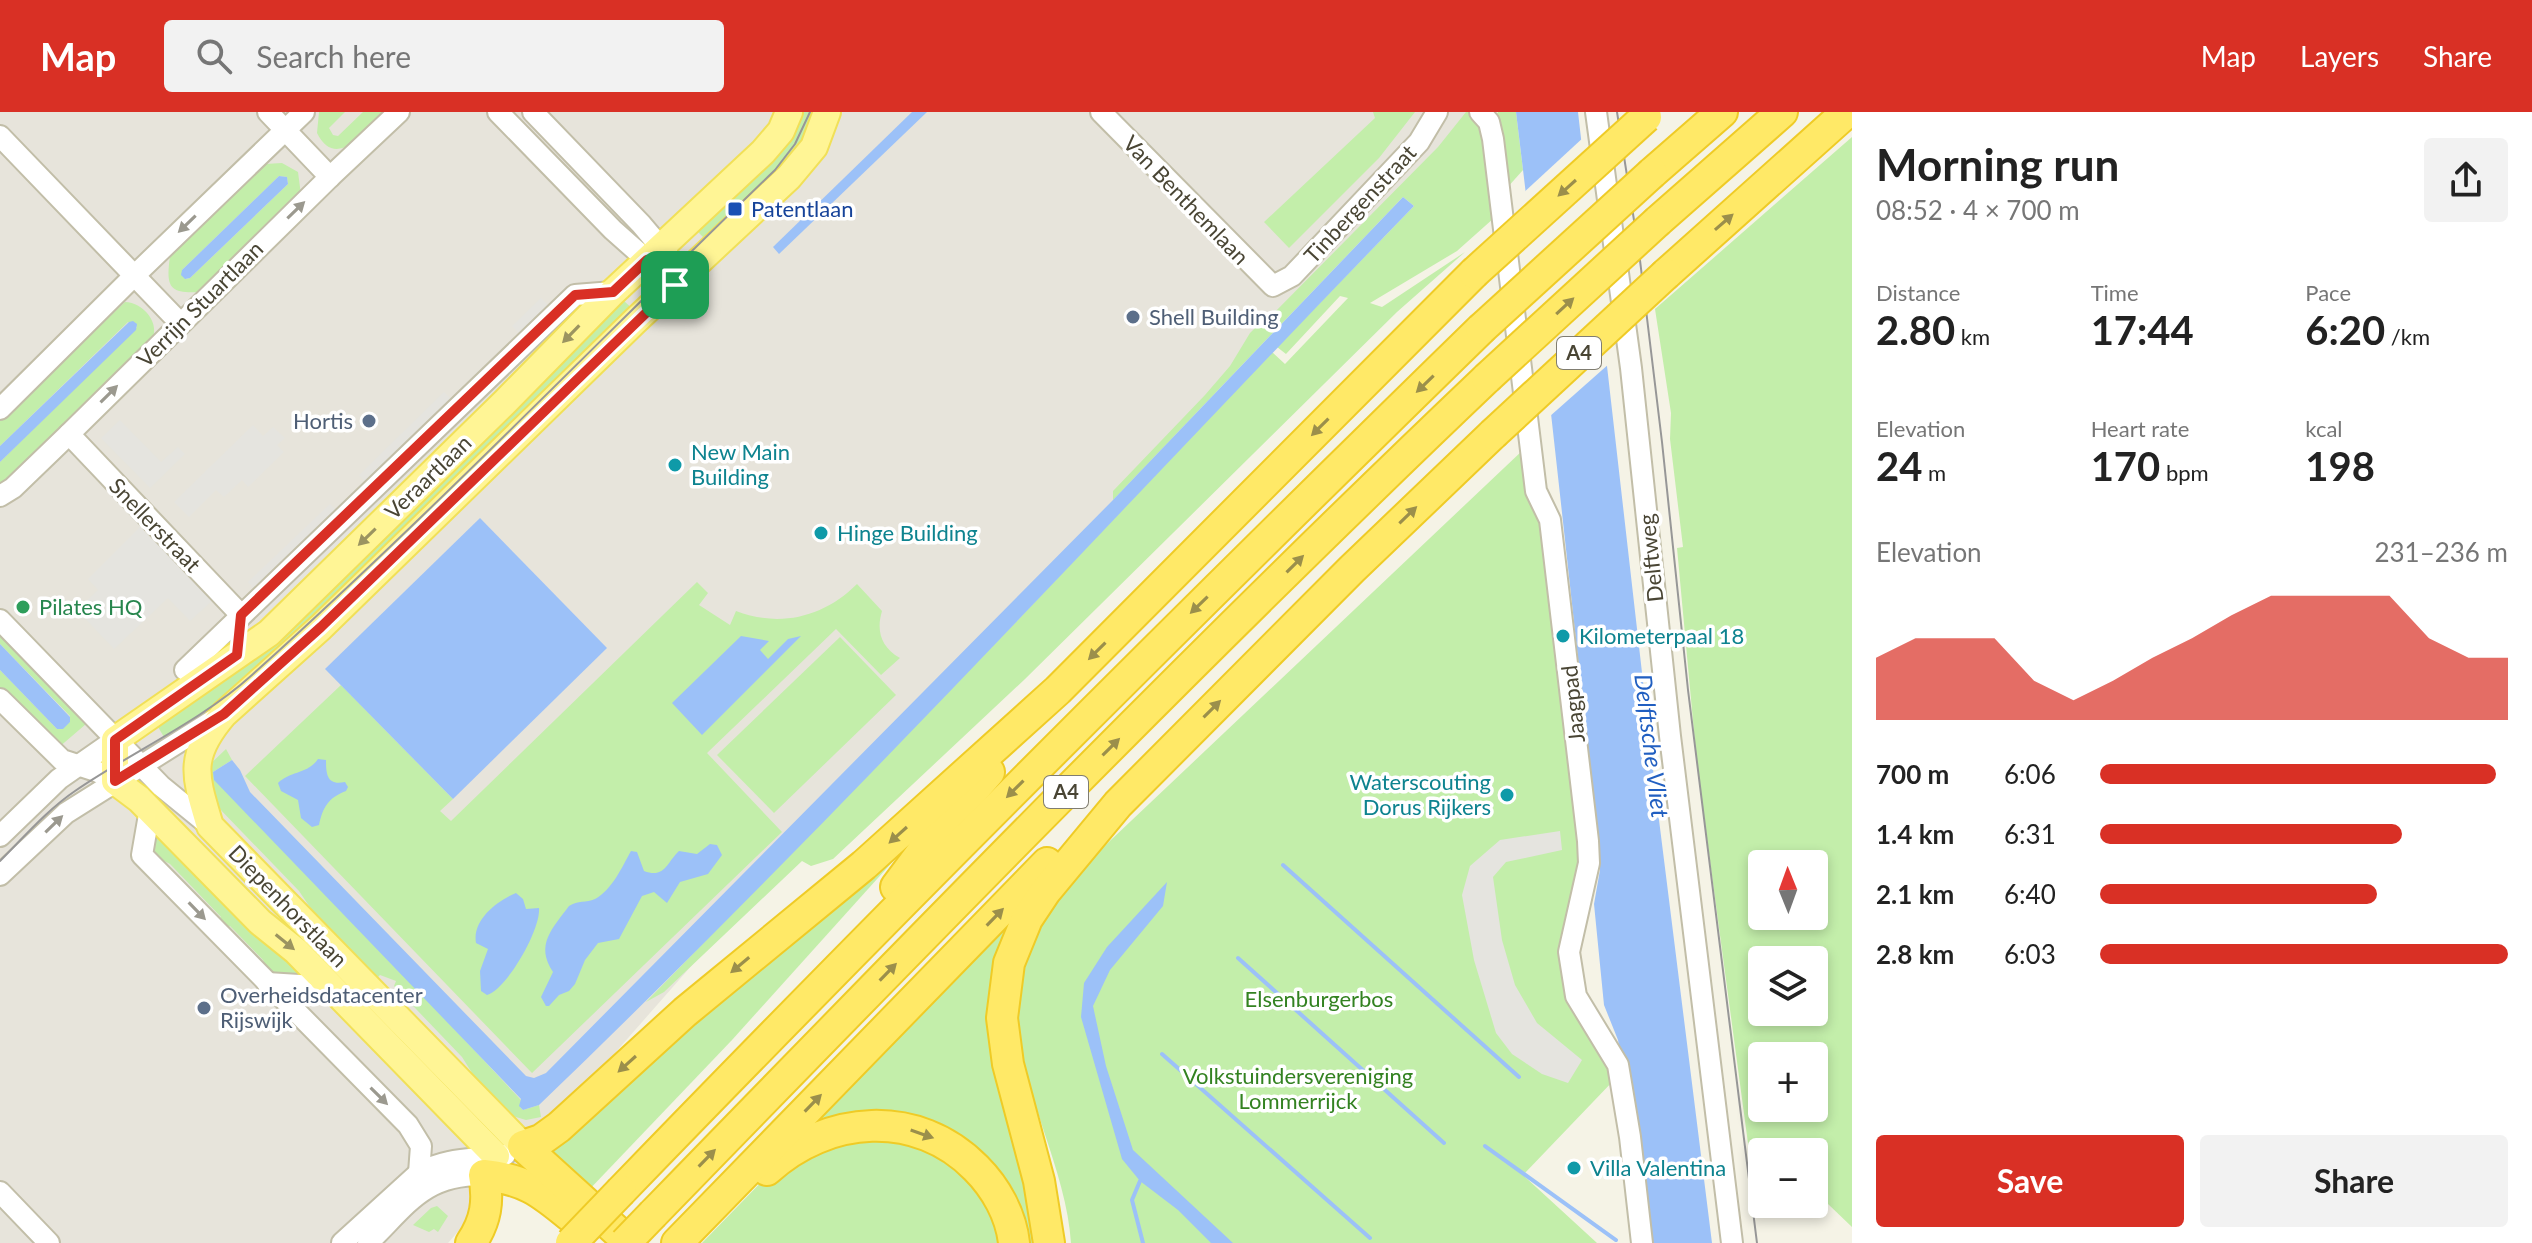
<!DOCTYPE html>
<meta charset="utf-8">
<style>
body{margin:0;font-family:Lato,sans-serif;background:#f2f2f2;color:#222;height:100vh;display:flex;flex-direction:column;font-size:30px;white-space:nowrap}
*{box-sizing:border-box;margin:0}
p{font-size:26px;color:#767676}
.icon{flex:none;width:44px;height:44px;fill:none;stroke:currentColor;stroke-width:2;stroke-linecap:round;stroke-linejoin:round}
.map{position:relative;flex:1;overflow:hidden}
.drawer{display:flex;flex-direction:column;background:#fff;width:680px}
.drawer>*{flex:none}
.needle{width:52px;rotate:359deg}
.buttons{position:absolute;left:1748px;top:738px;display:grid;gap:16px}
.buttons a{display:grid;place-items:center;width:80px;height:80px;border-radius:8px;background:#fff;box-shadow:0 4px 12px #0003;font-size:40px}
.pin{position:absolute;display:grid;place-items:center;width:68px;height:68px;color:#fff;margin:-34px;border-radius:16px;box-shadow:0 4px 12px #0006}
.round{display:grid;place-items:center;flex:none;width:84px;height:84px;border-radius:8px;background:#f2f2f2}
.summary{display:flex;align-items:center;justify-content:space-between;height:136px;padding:0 24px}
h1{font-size:44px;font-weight:700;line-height:60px}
.stats{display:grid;grid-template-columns:repeat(3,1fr);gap:12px;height:136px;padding:8px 24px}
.stats div{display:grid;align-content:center}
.stats b{font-size:40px;font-weight:700}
.stats small{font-size:22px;font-weight:400}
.stats p{font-size:22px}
.chart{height:224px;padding:16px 24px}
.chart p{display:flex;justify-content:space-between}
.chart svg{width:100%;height:144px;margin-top:8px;fill:#d93025;opacity:.7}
.primary-button{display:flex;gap:16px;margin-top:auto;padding:16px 24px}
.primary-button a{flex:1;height:92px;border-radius:8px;background:#d93025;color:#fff;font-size:32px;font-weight:700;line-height:92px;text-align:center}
.primary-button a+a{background:#f2f2f2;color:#222}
ul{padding:0 24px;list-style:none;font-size:26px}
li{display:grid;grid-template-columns:128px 96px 1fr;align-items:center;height:60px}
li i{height:20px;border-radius:10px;background:#d93025}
header{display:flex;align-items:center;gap:48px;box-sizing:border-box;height:112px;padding:0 40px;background:#d93025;color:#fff}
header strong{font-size:38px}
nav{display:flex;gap:44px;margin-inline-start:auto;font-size:28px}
.search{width:560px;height:72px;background:#f2f2f2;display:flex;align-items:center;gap:20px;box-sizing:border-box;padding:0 28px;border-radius:8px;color:#767676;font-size:30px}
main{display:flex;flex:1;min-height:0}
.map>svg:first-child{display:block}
.industrial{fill:#e7e4db}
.green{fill:#c3eeaa;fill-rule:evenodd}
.parking{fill:#e5e4df}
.water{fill:#9cc1f8}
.pier{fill:#f5f3e6}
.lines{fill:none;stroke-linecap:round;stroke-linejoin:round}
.stream{stroke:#9cc1f8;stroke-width:4}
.minor-casing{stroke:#c2bea8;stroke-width:24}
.major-casing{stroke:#f1e058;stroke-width:30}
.highway-casing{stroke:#efcb26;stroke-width:34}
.minor{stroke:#fff;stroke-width:20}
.major{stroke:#fff595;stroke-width:26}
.highway{stroke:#ffe967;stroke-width:30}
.tram{stroke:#979797;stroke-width:2}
.highway-bridge-casing{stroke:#efcb26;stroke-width:34;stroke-linecap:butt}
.highway-bridge{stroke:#ffe967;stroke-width:30}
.oneway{fill:#9b8f4b}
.oneway2{fill:#9b998f}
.oneway3{fill:#9b9460}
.route-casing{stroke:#fff;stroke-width:16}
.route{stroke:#d93025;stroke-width:10}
.transit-dot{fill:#1a4fb4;stroke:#fff;stroke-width:3}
.service-dot{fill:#5c6f8a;stroke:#fff;stroke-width:3}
.culture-dot{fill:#0f9aa8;stroke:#fff;stroke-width:3}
.leisure-dot{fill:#2e9e5b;stroke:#fff;stroke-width:3}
.labels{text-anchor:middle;stroke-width:7;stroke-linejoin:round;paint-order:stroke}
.shield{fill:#fff;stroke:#807d71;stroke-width:2}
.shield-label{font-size:20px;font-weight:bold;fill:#494534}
.street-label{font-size:22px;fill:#494534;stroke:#fff}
.transit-label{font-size:22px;fill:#164399;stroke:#fff;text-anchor:start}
.service-label{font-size:22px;fill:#4e5e75;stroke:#fff;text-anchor:start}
.culture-label{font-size:22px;fill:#0d838f;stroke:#fff;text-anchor:start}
.leisure-label{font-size:22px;fill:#27864d;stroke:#fff;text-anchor:start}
.park-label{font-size:22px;fill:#338221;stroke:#fff}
.water-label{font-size:24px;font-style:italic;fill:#215fc1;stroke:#fff}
</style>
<header>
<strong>Map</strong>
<div class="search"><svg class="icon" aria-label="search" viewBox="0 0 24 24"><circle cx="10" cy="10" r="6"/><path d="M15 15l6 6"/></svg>Search here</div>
<nav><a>Map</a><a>Layers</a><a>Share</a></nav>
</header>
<main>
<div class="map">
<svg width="1852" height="1131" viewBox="0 0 1852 1131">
<rect width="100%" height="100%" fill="#f5f3e6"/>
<polygon class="industrial" points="0,0 1478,0 888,630 448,1131 0,1131"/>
<g class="green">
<path d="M319,0H345L329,16L333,23L338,24L363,0H387C369,17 336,60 317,21Z"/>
<polygon points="794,0 816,0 797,41 707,129 695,117"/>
<polygon points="1373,0 1415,0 1379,46 1289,136 1264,110 1375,6"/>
<polygon points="1466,0 1470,0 1481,13 1494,106 1457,139 1370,191 1382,195 1465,140 1397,200 1024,568 833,747 811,754 802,749 664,880 646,890 1011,515 1272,240 1285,252 1348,186 1340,184 1286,242 1277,235 1414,94 1403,85 1113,388 1113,379 1205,283 1230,254 1250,221 1262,209 1265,210 1438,35"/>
<polygon points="1498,0 1516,0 1523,58 1506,77 1493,9"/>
<path d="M1852,25V1115L1828,1092L1814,1083V1040H1762V1076H1754L1697,652L1677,436L1683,435L1670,327L1671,301L1655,197ZM1762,752H1814V804H1762ZM1762,848H1814V900H1762ZM1762,944H1814V996H1762Z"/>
<path d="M282,51L298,60L301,83L200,180C168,182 166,174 170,144L265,52ZM279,64L287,65L288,72L190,166L186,167L182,158Z"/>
<polygon points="624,189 635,199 242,577 167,630 155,610 550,260"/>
<path d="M125,190C143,190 162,212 151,230L0,375V350L137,215L128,210L0,334V303L14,294Z"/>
<path d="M1523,338L1545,420L1581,739L1559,832L1564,881L1598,931L1615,967L1523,1063L1597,1131H1071C1066,1036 986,928 1031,834C1047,801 1071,773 1094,744Z"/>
<path d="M697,470L708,481L699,493L730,513L736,499C780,516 824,505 857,472L882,499C876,519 881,535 900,546L881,563L836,517L707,641L782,720L532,961L245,664L341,573L453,687L440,699L451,709Z"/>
<polygon points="0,516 87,606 86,612 58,636 0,580 0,558 57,617 70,610 70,604 0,532"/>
<polygon points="840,525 896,583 774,701 717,643"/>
<polygon points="226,637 232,648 213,660 521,988 520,995 523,998 539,993 541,1005 526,1008 509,1003 481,975 462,945 394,874 396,869 380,863 374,869 326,819 299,779 216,693 205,657"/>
<polygon points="959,676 732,928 586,1081 544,1045"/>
<polygon points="153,714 311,865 269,862 263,848 230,814 226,817 217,809 221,805 170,752 155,744"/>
<polygon points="1007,806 1014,808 1005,829 1045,1131 1024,1131 957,1028 798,1025"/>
<polygon points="860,1020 950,1045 991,1097 1000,1131 702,1131 771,1060"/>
<polygon points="437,1094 448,1104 438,1120 434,1117 429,1120 413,1113 431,1096"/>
</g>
<g class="parking">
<polygon points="541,186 549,194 520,222 512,214"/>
<polygon points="564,201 572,210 263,506 255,498"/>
<polygon points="444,280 454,290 368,373 359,363"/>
<polygon points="120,308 161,350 178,335 185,342 150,376 101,326"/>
<polygon points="253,313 263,324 273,315 285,326 277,333 284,340 248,375 242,368 224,385 216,378 189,405 174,390"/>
<polygon points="330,392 338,400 256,480 248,470"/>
<polygon points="140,415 212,489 190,509 168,486 114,537 77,498 98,478 88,467"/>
<polygon points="1560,719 1562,738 1506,750 1493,765 1502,828 1515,873 1537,911 1582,948 1568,971 1542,962 1512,942 1496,921 1474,848 1462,783 1470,754 1500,728"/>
</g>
<g class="water">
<polygon points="912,0 927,0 779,142 773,135"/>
<path d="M1516,0H1578L1657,692L1712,1131H1652L1618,928L1604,893L1594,792L1600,758L1599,734C1571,489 1546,244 1516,0Z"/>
<polygon points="279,64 287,65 288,72 190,166 185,167 181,163 182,158"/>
<path d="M1403,85L1414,94C1123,394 841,703 539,993L523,998L519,994L521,987L214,668L213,660L232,648L240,658L250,680L526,964L534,966L546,961L1113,388Z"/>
<polygon points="133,209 137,212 136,218 0,350 0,334 129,210"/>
<polygon points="480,406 607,536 453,687 325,557"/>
<polygon points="741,524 769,529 760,538 768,547 788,527 801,524 702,623 672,591"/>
<polygon points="0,532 70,605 70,610 63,617 57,617 0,558"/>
<path d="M318,647L326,648C326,662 327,674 345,670L348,675L346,679C328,686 323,695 319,713L312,715L301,706L298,688L281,679L278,671C290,659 308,662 318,647Z"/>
<path d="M710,732L717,733L722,743L708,762L680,770L667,791L654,780L642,784L619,827L598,831L585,848L575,872L569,879L559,883L549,894H546L541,885L553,860C535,833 552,817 569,794C578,788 586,791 595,787C612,778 622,755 631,739L637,740L644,759C665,767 667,750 679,739L697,742Z"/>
<polygon points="1167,770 1163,794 1110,858 1093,894 1106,954 1133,1038 1233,1131 1211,1131 1178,1098 1140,1069 1122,1047 1081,905 1084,871 1107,835"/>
<path d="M516,781L523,787L526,797L539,796C541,817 507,877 487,883L481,879L480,859L488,837L476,831C472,808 497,789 516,781Z"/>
</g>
<polygon class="pier" points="1585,24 1610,251 1549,305 1522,82"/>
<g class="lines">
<g class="stream">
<polyline points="1283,753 1519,965"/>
<polyline points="1238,846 1444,1031"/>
<polyline points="1162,942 1370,1126"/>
<polyline points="1485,1034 1616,1128"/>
<polyline points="1140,1069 1132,1088 1143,1131"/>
</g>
<defs>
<g id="minor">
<polyline points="268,0 330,65"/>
<polyline points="498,0 613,118 675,173"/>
<polyline points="533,0 641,112 685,164"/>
<polyline points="1101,0 1273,174 1292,164 1419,30 1437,0"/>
<polyline points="1480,0 1489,10 1493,27 1536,379 1550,408 1588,729 1589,751 1569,840 1576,884 1618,953 1630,1025 1642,1131"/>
<polyline points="1596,0 1631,256 1670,624 1732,1131"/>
<polyline points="0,24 180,211"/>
<polyline points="0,297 135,163 304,0"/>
<polyline points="69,322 241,503"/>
<polyline points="0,384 13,376 69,322 330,65 399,0"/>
<polyline points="0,508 161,674 210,714"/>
<polyline points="185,558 575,183 613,180"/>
<polyline points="0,587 62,648 96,659 115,669"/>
<polyline points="150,697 142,743 408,1013 421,1034 419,1061"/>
<polyline points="0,724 59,667 115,628"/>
<polyline points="0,763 66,701 217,606"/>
<polyline points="267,871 331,875"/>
<polyline points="0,1080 49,1131"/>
<path d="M342,1131L419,1061C447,1045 475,1048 505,1043"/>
<path d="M368,1131C408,1092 424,1062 484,1063"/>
</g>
<g id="major">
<path d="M523,1034L210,714C195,664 187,645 224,602L321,515L635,209L789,65L814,35L827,0"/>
<polyline points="496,1044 296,839 260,810 139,687 115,669 115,628 269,521 505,290 613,180 763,40 781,19 789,0"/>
</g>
<g id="highway">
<polyline points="1652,61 1722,0"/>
<polyline points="1658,109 1782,0"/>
<polyline points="1666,162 1847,0"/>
<polyline points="896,775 940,716 989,660"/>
<path d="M767,1058C827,1003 917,996 976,1056C996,1076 1011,1103 1014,1131"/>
<path d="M621,1079C903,787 1190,501 1481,217"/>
<path d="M653,1102C927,820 1202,537 1487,266"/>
<path d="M471,1131C486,1109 489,1089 484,1063C524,1067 540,1079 570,1104"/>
<polyline points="630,1131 523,1034 541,1028 559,1015 685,900 864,753 1058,578 1474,161"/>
<polyline points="677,1131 1047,751"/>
<polyline points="1049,1131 1039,1069 1008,952 1002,906 1009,851 1027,807 1045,780 1118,692 1352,457 1493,322"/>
</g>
</defs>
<use href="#minor" class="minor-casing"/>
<use href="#major" class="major-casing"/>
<use href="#highway" class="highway-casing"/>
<use href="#minor" class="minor"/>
<use href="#major" class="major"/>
<use href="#highway" class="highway"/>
<g class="tram">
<polyline points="1617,0 1639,140 1662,330 1688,578 1757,1131"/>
<path d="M0,749C24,725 47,698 75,679C133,639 200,610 252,563C432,401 601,226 775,58L795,32L810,0"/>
</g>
<defs>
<g id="highway-bridge">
<polyline points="1474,161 1646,5"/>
<polyline points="1481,217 1652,61"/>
<polyline points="1487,266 1658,109"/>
<polyline points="1493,322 1666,162"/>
<polyline points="571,1131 621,1079"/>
<polyline points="625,1131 653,1102"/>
</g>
</defs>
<use href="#highway-bridge" class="highway-bridge-casing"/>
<use href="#highway-bridge" class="highway-bridge"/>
</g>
<defs><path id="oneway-solid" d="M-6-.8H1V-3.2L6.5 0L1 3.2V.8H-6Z" transform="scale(2)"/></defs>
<g class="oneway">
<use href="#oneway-solid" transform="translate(1567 76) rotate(138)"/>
<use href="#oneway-solid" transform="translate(1724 110) rotate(-41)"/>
<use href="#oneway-solid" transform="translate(1565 194) rotate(-43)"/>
<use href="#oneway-solid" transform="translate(1425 272) rotate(136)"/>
<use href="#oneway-solid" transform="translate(1320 315) rotate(135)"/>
<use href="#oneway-solid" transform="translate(1408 403) rotate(-44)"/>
<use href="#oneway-solid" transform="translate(1295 452) rotate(-45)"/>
<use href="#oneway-solid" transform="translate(1199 493) rotate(136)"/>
<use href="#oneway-solid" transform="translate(1097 539) rotate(135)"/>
<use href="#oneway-solid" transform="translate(1212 597) rotate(-45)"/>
<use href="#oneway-solid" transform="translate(1111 635) rotate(-45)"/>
<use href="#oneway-solid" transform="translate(1015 677) rotate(135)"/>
<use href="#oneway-solid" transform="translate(898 723) rotate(138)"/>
<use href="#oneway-solid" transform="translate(995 805) rotate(-46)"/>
<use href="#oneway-solid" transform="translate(740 853) rotate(140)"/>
<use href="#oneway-solid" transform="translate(888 860) rotate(-46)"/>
<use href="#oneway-solid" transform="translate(627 952) rotate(138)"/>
<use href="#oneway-solid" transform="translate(813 991) rotate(-46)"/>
<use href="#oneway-solid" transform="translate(922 1022) rotate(19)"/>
<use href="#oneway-solid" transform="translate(707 1046) rotate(-46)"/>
</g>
<g class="oneway2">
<use href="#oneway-solid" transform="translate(296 98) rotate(-44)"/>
<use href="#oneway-solid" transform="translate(187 112) rotate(136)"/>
<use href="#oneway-solid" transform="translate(109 282) rotate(-45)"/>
<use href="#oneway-solid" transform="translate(54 712) rotate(-44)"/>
<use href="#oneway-solid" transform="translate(197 799) rotate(46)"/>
<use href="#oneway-solid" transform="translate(379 984) rotate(45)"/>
</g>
<g class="oneway3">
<use href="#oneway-solid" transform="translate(571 222) rotate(134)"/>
<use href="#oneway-solid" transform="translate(367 425) rotate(136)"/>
<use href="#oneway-solid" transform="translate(285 830) rotate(39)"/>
</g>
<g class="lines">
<defs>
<polygon id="route" points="647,148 675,173 321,515 224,602 115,669 115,628 237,543 241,503 575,183 613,180"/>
</defs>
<use href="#route" class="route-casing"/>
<use href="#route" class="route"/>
</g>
<rect class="transit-dot" x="727" y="89" width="16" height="16" rx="4"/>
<g class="service-dot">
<circle cx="1133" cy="205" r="8"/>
<circle cx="369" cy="309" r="8"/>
<circle cx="204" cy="896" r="8"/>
</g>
<g class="culture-dot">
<circle cx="675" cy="353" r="8"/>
<circle cx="821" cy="421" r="8"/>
<circle cx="1563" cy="524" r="8"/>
<circle cx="1507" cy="683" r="8"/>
<circle cx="1574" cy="1056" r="8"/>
</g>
<circle class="leisure-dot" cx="23" cy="495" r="8"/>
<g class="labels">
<g class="shield">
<rect x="1557" y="225" width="44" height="32" rx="6"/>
<rect x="1044" y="664" width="44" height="32" rx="6"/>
</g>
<g class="shield-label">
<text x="1579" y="248">A4</text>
<text x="1066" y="687">A4</text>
</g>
<g class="street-label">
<text transform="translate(1186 88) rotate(46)" y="8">Van Benthemlaan</text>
<text transform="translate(1360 92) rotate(-47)" y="8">Tinbergenstraat</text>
<text transform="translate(200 192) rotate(-45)" y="8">Verrijn Stuartlaan</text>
<text transform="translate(428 365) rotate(-44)" y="8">Veraartlaan</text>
<text transform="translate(155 413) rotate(46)" y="8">Snellerstraat</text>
<text transform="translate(1651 446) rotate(-96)" y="8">Delftweg</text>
<text transform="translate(1573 592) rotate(-96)" y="8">Jaagpad</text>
<text transform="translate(288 794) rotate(46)" y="8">Diepenhorstlaan</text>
</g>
<g class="transit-label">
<text x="751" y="105">Patentlaan</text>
</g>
<g class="service-label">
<text x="1149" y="213">Shell Building</text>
<text x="353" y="317" text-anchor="end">Hortis</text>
<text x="220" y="891">Overheidsdatacenter<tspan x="220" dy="25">Rijswijk</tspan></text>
</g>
<g class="culture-label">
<text x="691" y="348">New Main<tspan x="691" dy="25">Building</tspan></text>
<text x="837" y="429">Hinge Building</text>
<text x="1579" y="532">Kilometerpaal 18</text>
<text x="1491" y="678" text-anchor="end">Waterscouting<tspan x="1491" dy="25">Dorus Rijkers</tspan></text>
<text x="1590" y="1064">Villa Valentina</text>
</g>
<g class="leisure-label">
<text x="39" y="503">Pilates HQ</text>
</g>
<g class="park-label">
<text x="1319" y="895">Elsenburgerbos</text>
<text x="1298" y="972">Volkstuindersvereniging<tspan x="1298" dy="25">Lommerrijck</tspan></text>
</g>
<g class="water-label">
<text transform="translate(1651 634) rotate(83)" y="8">Delftsche Vliet</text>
</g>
</g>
</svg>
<div class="buttons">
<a><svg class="needle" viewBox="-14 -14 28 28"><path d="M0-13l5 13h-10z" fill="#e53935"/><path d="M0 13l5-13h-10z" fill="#767676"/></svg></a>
<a><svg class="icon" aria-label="layers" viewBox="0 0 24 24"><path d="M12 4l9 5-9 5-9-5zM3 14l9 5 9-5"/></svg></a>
<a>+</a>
<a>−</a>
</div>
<div class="pin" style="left:675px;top:173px;background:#1e9e55"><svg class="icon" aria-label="arrive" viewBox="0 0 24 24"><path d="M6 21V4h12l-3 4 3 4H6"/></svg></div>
</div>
<section class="drawer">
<div class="summary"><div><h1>Morning run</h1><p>08:52 · 4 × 700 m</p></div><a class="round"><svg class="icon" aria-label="share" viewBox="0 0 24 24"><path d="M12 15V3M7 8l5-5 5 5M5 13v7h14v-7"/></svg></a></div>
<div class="stats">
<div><p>Distance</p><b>2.80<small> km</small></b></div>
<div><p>Time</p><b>17:44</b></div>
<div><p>Pace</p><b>6:20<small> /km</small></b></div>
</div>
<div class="stats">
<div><p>Elevation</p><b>24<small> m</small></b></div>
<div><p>Heart rate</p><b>170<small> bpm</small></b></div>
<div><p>kcal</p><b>198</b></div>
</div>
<div class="chart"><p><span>Elevation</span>231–236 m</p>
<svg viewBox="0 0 160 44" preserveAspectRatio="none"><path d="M0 44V25L10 19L20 19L30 19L40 32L50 38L60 32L70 25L80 19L90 12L100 6L110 6L120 6L130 6L140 19L150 25L160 25V44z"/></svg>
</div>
<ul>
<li><b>700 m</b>6:06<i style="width:97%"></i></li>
<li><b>1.4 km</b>6:31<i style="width:74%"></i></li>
<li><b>2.1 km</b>6:40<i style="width:68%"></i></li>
<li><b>2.8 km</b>6:03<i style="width:100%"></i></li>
</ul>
<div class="primary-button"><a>Save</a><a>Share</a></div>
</section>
</main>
